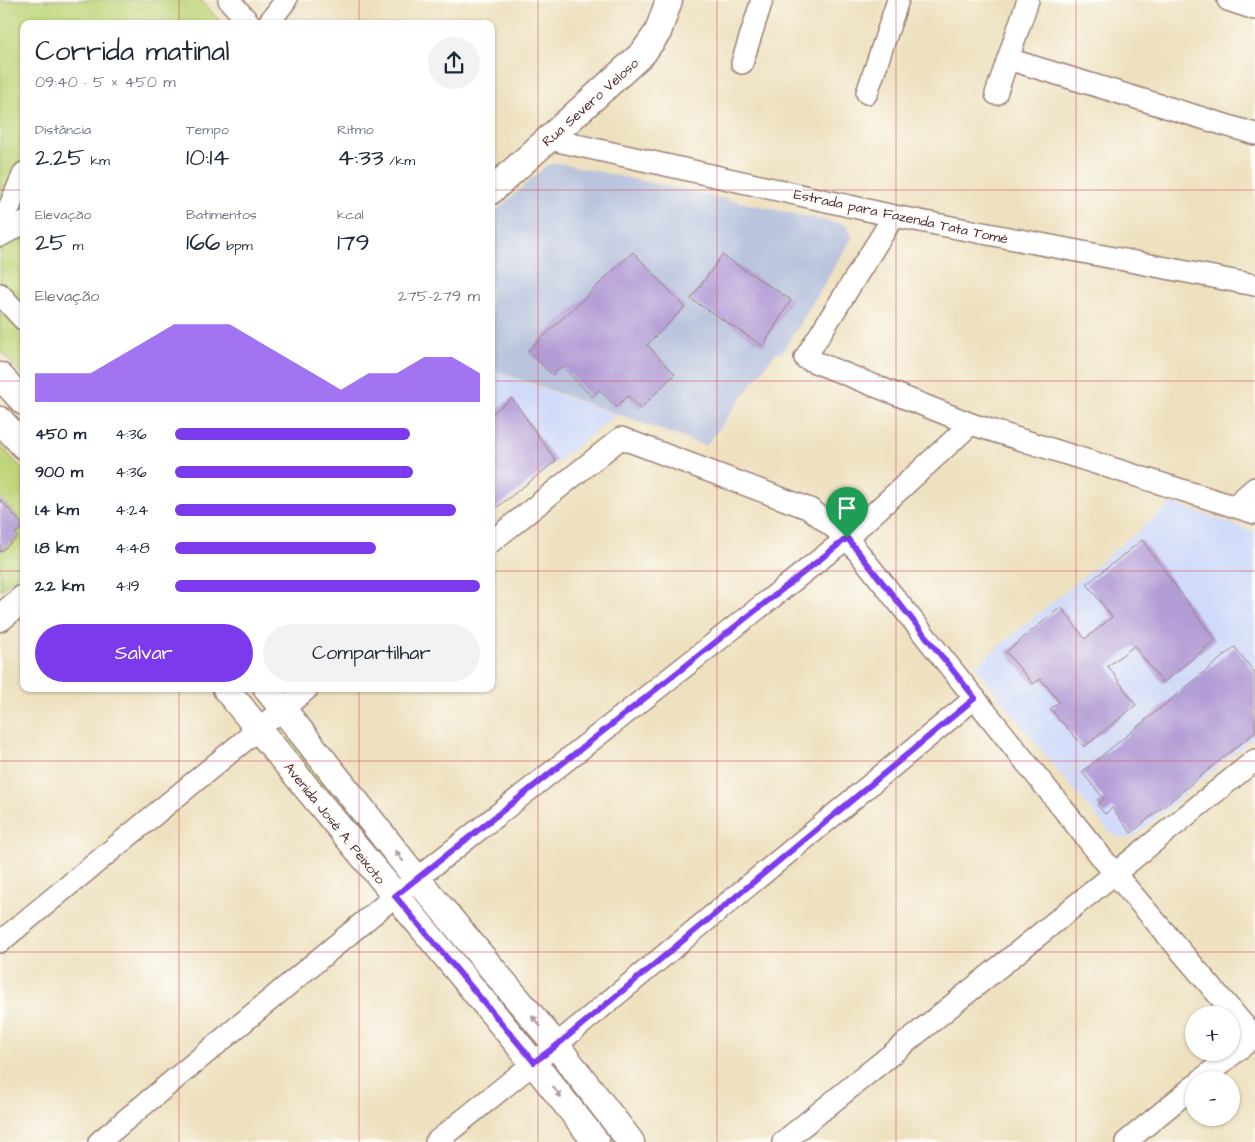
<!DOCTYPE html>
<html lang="pt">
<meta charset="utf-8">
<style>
body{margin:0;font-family:"Architects Daughter",sans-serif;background:#f2f2f3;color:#1f2937;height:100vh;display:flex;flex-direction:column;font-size:19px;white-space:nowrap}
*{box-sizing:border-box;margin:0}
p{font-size:16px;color:#747a83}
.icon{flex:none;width:28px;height:28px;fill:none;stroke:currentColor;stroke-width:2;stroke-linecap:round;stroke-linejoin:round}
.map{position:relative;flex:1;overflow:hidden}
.sheet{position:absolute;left:20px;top:20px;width:475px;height:672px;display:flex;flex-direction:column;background:#fff;border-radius:10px;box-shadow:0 1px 4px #0004}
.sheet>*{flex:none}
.fabs{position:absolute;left:1185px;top:1006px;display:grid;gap:10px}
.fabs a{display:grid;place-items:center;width:55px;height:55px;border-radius:50%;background:#fff;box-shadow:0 1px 4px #0004;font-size:25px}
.pin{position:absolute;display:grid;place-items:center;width:42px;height:42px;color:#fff;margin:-51px -21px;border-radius:50% 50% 50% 0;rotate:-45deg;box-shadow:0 0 5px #0007}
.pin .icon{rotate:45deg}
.round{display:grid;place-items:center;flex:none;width:52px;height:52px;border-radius:26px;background:#f2f2f3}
.headline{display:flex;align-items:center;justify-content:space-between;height:85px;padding:0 15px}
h1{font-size:28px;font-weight:600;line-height:38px}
.metrics{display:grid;grid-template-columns:repeat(3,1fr);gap:8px;height:85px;padding:5px 15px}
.metrics div{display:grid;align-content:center}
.metrics b{font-size:25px;font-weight:600}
.metrics small{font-size:14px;font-weight:400}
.metrics p{font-size:14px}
.chart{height:140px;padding:10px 15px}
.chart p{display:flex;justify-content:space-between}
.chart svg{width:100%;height:90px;margin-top:5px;fill:#7c3aed;opacity:.7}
.cta{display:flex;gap:10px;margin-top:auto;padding:10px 15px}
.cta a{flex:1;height:58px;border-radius:30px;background:#7c3aed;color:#fff;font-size:20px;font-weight:600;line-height:58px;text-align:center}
.cta a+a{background:#f2f2f3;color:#1f2937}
ul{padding:0 15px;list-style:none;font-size:16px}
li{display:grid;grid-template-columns:80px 60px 1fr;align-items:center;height:38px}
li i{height:12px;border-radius:6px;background:#7c3aed}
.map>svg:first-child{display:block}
.built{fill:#d0daf9}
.industrial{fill:#bac4de}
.green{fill:#bfd579;stroke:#847a52}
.building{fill:#b29cd6}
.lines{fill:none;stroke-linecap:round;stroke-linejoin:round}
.minor-casing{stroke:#9c8076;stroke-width:24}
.tertiary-casing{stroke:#9c8076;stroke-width:29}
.minor{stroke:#fff;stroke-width:21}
.tertiary{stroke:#fff;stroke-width:26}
.oneway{fill:#ae9aa0}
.route-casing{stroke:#fff;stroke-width:10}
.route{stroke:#7c3aed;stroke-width:6}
.grid{fill:none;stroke:#d1495b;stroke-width:1;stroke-opacity:0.55}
.labels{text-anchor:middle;stroke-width:4;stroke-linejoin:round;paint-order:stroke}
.street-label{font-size:14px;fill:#4a1f2b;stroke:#fdfcf7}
</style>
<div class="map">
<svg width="1255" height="1142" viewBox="0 0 1255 1142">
<rect width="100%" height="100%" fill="#fdfcf7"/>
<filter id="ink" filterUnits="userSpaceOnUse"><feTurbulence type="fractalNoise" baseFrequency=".02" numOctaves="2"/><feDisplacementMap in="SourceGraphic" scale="10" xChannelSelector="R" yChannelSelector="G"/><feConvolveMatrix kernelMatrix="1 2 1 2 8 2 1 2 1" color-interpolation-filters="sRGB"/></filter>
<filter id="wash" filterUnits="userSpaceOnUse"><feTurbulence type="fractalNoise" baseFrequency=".0096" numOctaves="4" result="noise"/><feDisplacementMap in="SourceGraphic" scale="20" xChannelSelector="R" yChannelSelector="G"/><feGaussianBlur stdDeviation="1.12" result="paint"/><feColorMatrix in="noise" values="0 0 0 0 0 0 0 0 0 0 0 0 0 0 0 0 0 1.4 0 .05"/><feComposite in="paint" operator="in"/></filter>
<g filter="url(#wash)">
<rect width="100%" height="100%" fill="#eee1c0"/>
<g class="built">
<polygon points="491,370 616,415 491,515"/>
<polygon points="1172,503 1255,532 1255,736 1131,839 1111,834 1063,777 1252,622 1062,776 975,666"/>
</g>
<polygon class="industrial" points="558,163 846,225 852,238 782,353 776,352 706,446 491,369 491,216 547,165"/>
<g class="green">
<polygon points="0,0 201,0 222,24 24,24 24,377 0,350"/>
<polygon points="0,445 24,471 24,525 0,497"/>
<polygon points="24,527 24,571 0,590 0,553 18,537 16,534"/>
<polygon points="292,736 389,860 382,864 283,743"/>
<polygon points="565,1070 621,1142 610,1142 558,1075"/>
</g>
<g id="blocks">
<g class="building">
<polygon points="633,252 685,307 647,345 675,374 640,409 628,396 616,407 599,390 592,397 562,366 552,375 528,351"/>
<polygon points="722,255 791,300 763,346 691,299"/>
<polygon points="512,398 556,461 491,512 491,415"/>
<polygon points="0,499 24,526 15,534 18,537 0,552"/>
<polygon points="1142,540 1215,640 1163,683 1134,646 1108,666 1136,705 1084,747 1050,709 1059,702 1041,679 1033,684 1006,652 1061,607 1085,639 1112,617 1087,584"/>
<polygon points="1235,647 1254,672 1255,671 1255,732 1131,833 1112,808 1105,814 1097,805 1104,799 1082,772"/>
</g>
</g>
</g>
<g filter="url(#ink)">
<use href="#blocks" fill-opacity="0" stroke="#9c8076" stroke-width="1"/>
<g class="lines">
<defs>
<g id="minor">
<polyline points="229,0 250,24"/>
<polyline points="1228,0 1255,9"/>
<polyline points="268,24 286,0"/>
<polyline points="1008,59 1255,134"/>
<polyline points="742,63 762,0"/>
<polyline points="867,93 898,0"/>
<polyline points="996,94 1028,0"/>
<polyline points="549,139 894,216 1255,285"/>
<polyline points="894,216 805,358 971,424 1255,513"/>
<polyline points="0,229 24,173"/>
<polyline points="0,236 24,223"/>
<polyline points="0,294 24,320"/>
<polyline points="1234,506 1255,488"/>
<polyline points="491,542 621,438 810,509 847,538 1115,874 1255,1038"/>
<polyline points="0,942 307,689"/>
<polyline points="1201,1080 1255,1036"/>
<polyline points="99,1142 395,896 847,538 971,424"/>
<polyline points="436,1142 556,1045 975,698"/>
<polyline points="783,1142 1255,760"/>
<polyline points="1126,1142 1194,1086"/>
</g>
<g id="tertiary">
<polyline points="491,191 643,53 658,32 669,0"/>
<polyline points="0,376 24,402"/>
<polyline points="0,420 24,446"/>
<polyline points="0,618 24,598"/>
<path d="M226,689C348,841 476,988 596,1142"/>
<polyline points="267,689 417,879 556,1045 631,1142"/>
</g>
</defs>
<use href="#minor" class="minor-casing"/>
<use href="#tertiary" class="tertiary-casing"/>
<use href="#minor" class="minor"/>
<use href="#tertiary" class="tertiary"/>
</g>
<defs><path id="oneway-solid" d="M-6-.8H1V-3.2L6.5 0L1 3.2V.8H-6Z" transform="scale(1.25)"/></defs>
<g class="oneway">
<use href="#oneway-solid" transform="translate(399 856) rotate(-128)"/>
<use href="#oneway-solid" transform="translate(536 1021) rotate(-130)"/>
<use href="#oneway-solid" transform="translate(557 1092) rotate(52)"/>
</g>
</g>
<g class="lines" filter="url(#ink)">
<defs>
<polygon id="route" points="847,538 975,698 556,1046 534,1062 395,896"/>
</defs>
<use href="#route" class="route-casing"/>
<use href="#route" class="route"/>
</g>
<path class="grid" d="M179,0V24M359,0V24M538,0V1142M717,0V1142M896,0V1142M1076,0V1142M0,190H24M491,190H1255M0,381H24M491,381H1255M0,571H24M491,571H1255M179,689V1142M359,689V1142M0,761H1255M0,952H1255"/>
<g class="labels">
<g class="street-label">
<text transform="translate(590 102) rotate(-42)" y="5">Rua Severo Veloso</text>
<text transform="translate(901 216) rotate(12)" y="5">Estrada para Fazenda Tata Tomé</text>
<text transform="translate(335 823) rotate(51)" y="5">Avenida José A. Peixoto</text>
</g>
</g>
</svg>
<div class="fabs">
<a>+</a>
<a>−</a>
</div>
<div class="pin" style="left:847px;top:538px;background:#1e9e55"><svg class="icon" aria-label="arrive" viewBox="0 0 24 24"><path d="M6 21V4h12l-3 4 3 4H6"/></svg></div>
<section class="sheet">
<div class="headline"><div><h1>Corrida matinal</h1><p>09:40 · 5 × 450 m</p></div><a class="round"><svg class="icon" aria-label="share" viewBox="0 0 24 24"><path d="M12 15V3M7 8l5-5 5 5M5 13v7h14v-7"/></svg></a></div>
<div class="metrics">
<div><p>Distância</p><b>2.25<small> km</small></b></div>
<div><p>Tempo</p><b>10:14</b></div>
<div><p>Ritmo</p><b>4:33<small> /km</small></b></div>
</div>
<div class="metrics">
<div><p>Elevação</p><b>25<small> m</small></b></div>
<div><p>Batimentos</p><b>166<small> bpm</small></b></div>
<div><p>kcal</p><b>179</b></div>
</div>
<div class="chart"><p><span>Elevação</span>275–279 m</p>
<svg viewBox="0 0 160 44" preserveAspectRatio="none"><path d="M0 44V30L10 30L20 30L30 22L40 14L50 6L60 6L70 6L80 14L90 22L100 30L110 38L120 30L130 30L140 22L150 22L160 30V44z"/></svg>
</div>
<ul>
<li><b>450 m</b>4:36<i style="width:77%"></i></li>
<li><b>900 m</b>4:36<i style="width:78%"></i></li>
<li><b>1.4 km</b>4:24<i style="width:92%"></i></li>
<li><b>1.8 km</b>4:48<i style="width:66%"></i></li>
<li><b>2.2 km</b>4:19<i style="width:100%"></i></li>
</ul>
<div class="cta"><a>Salvar</a><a>Compartilhar</a></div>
</section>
</div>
